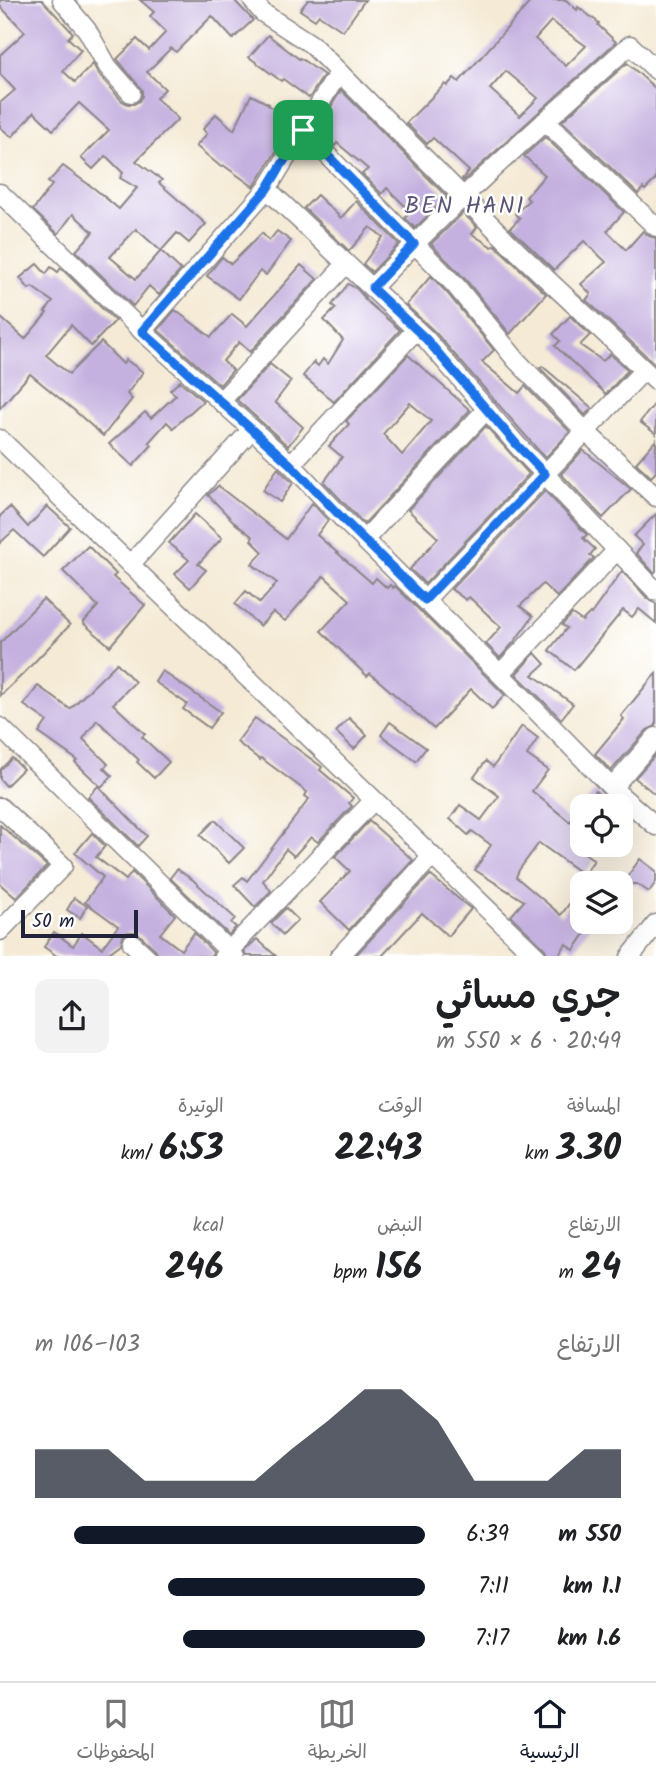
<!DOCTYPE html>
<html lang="ar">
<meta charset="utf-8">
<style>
body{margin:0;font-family:Kalam,"Playpen Sans Arabic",sans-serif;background:#f2f2f2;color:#202124;direction:rtl;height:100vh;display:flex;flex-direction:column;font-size:26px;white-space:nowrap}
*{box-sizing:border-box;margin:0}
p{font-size:23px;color:#757577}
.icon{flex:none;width:38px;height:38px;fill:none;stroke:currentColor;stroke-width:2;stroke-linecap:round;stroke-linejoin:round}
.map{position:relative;height:956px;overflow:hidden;direction:ltr}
.details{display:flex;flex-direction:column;background:#fff;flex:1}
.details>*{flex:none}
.buttons{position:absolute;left:570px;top:794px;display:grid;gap:14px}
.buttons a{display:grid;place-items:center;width:63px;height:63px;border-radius:14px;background:#fff;box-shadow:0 7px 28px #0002;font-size:35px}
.scale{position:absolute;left:21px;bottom:18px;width:117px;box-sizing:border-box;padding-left:7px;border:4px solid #22223b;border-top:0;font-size:19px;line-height:24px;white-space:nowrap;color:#22223b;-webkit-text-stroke:5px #fff;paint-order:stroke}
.pin{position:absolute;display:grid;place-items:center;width:60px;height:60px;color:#fff;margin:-30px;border-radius:14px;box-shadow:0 4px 10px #0006}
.round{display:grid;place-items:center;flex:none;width:74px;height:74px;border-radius:14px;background:#f2f2f2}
.head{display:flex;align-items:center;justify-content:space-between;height:119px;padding:0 35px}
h1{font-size:38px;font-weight:600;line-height:52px}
.figures{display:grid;grid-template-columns:repeat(3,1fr);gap:10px;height:119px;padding:7px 35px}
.figures div{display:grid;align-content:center}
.figures b{font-size:35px;font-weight:600}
.figures small{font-size:19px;font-weight:400}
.figures p{font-size:19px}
.chart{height:196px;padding:14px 35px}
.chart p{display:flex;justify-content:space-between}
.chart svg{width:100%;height:126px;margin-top:7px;fill:#111827;opacity:.7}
ul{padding:0 35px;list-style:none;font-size:23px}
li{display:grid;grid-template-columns:112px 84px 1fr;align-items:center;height:52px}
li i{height:18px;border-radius:9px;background:#111827}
.menu{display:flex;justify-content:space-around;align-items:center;height:98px;border-top:2px solid #e0e0e0;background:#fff;font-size:19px;color:#757577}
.menu a{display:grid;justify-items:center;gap:4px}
.menu .current{color:#111827}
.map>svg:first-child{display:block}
.building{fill:#c4b1df;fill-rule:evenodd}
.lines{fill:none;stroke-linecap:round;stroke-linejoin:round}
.minor-casing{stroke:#8b8688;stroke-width:21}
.minor{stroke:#fff;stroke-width:18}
.route-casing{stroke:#fff;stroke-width:14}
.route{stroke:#1a73e8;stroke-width:9}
.labels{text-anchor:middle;stroke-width:5;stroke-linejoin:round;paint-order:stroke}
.quarter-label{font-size:23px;letter-spacing:2px;fill:#5b5474;stroke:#fff}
</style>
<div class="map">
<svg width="656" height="957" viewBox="0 0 656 957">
<rect width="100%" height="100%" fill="#fff"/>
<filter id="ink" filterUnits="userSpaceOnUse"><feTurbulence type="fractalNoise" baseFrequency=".0143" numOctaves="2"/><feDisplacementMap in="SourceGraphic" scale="14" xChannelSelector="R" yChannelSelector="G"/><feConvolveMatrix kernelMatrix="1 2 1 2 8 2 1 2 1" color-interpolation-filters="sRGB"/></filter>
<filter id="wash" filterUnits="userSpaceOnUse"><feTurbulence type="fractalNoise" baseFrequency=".00686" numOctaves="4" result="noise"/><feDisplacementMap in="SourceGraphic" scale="28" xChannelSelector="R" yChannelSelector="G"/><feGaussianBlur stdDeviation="1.57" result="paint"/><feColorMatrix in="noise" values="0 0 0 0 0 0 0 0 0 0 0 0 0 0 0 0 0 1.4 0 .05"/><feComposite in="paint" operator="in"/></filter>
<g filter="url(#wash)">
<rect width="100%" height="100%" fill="#f4ead5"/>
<g id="blocks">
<g class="building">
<polygon points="0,0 42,0 73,33 68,38 81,50 63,71 75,82 93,64 99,75 122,101 128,104 134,104 139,101 142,96 142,90 117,59 137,39 149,50 166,32 150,16 154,12 140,0 234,0 253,20 233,39 212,16 176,52 171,48 147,72 165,89 156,98 178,119 136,161 162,180 159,183 206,224 189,243 177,233 161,251 136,229 110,257 136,279 161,251 181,270 159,295 149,286 133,306 76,251 93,232 73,214 58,234 33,210 52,185 48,182 63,166 95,189 119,209 137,188 120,178 123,173 106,156 93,169 81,158 109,130 79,103 53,130 34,112 12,137 0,127 0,103 15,90 0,74 0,55 25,32 0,6"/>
<polygon points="308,0 365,0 343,31 319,15 315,20 300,10"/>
<path d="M532,0H566L577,10L578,7L599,23L598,25L616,42L463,181L462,179L469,171L433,138L427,144L406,123L445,84L447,86L454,78L459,82ZM551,21L586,46L566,66L535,39ZM506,71L538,98L520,116L490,89Z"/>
<polygon points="268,35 299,59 300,58 324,75 309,98 283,79 281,81 249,57"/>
<polygon points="627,63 656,89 656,179 645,190 643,188 638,194 562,121"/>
<polygon points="341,90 447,197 415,228 405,218 411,212 387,188 382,194 362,174 368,169 337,143 335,146 318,129"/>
<polygon points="251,95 269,104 268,105 295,121 254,187 223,165 221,167 196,146 207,134 203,129 216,114 234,130"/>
<polygon points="545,137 624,212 607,231 626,250 643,231 649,236 656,238 656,365 586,300 591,294 581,284 606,262 584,241 554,270 510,228 520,218 515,214 529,200 526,197 545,175 524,156"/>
<polygon points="317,195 341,218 356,201 399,244 372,272 363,264 383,237 370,227 349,251 304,208"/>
<polygon points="463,213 477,227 472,234 492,247 495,245 546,294 510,334 465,279 431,244"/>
<polygon points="277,231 291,241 266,275 260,271 239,299 207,276 222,257 231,264 262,233 269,241"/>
<polygon points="37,264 46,274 51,267 58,272 61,268 115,321 91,346 71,325 46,355 69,374 101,342 123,364 126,360 143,372 127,394 132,399 103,436 75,411 30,374 0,408 0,317 25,339 47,313 45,312 53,302 32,287 29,289 20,278"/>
<polygon points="301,265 317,279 250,352 239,342 223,361 233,370 220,385 158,330 175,310 211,337 232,314 247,326"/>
<polygon points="431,276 448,294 494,350 482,362 519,393 525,386 570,432 545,458 435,332 406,305"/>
<polygon points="348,284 357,289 365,298 364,299 400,330 334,402 303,376 314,362 318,366 323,359 328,364 343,340 324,320 336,308 332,305"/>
<polygon points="570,316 590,335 580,345 603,361 610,354 628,370 606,394 555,346 560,341 553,334"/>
<path d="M408,355L470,410L364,524L324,482L342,457L329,446L349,424L346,421ZM410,403L431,421L402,455L383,434Z"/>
<polygon points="270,364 291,381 275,402 303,427 288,446 237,400"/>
<polygon points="542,366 592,408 585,415 540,368"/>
<polygon points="180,381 203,401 173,428 167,422 149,442 152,445 133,466 109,444 145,412 151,418 176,395 170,390"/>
<polygon points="656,402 656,434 640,422"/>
<polygon points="486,426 529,474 425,584 410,569 438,538 408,510"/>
<polygon points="656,440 656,472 651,477 636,463"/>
<polygon points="583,450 631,489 603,518 561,474"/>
<polygon points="278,468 293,483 280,502 263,490"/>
<polygon points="218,486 286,539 312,503 328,520 317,535 372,583 376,578 387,588 390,585 393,588 395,586 505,695 492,709 471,689 434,729 370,673 367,676 321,631 350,600 324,576 285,621 273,612 260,626 235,604 246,591 260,603 277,583 252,564 263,552 251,540 253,537 236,524 208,495"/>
<polygon points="545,491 587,535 583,538 595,549 590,555 594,558 557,597 543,584 520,606 533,616 514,642 500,658 486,644 501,627 469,597 466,600 451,589"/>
<polygon points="47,506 70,527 43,557 14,530 0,543 0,516 10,507 28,527"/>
<polygon points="195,514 222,538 198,564 206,570 190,588 175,574 189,560 169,543"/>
<polygon points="656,514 656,571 654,573 636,553 643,545 634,536"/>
<polygon points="88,546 116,574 113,577 145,605 110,646 83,623 98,606 63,571"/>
<polygon points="622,571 648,599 656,604 656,623 639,609 632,617 623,610 574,670 549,650 567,628 562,625 572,614 582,621 590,613 591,614"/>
<polygon points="43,599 70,625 22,675 0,696 0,643"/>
<polygon points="535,653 545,664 533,675 573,704 561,719 516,674"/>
<polygon points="117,663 135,682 113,704 145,734 142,737 169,762 154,778 137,762 139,760 97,720 83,739 108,764 104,768 112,776 101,787 75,762 77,760 39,733 47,721 24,705 38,686 70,709"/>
<polygon points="162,671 221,712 209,728 183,709 187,704 155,682"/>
<polygon points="656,673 656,726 647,730 611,771 595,754 624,719 621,716"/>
<polygon points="255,718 322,767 320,770 353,798 349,803 352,806 318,842 311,837 294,856 286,849 263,881 271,891 255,907 234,885 243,877 247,881 309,799 305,796 307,792 261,758 260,760 237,742"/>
<polygon points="349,718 367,735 354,749 336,732"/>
<polygon points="390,722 426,748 416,761 381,735"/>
<polygon points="522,726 538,738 527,755 548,770 532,791 570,822 595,791 615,807 583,807 583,852 594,860 584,875 539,843 519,870 516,877 561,915 583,885 583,922 593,922 574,950 566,944 558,956 548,956 545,949 511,916 524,901 475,870 491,845 472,831 468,835 450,819 460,805 481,820 499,796 474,777 486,761 493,767"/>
<polygon points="656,754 656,795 635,778"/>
<polygon points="12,758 23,769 6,786 0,779 0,770"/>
<polygon points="98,786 147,836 138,846 88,797"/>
<polygon points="215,820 244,848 229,863 200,835"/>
<polygon points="369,821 413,860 349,930 320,902 350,871 335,857"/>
<polygon points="0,825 47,866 16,898 0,884"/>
<polygon points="92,833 105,846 96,857 126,880 132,872 175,915 160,934 181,950 194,933 213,952 212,956 158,956 155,949 140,935 134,932 128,932 123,936 121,944 109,953 114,956 57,956 44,947 54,932 73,946 82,933 102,948 118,926 85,902 103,877 75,853"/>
<polygon points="640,859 656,871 656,882 649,892 637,884 622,884"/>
<polygon points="177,869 193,880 235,918 231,923 236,927 229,935 170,878"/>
<polygon points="430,875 471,909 448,936 422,913 382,956 355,956"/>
<polygon points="74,898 87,906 80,918 67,910"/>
<polygon points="286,908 298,920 283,935 271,923"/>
<polygon points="257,939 276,956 246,956 244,951"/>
</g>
</g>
</g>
<g filter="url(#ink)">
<use href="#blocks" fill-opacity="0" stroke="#8b8688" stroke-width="2"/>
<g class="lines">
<defs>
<g id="minor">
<polyline points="62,0 87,30 108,67 131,93"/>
<polyline points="252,0 263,13 311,44 519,253 656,381"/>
<polyline points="545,121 656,227"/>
<polyline points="303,130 456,286 517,361 586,432 656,497"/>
<polyline points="267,189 426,339 518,446 656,591"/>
<polyline points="0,193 142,331 291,464 344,520 500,674 612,788 656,826"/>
<path d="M372,288C453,202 542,124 630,45L656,70"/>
<polyline points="142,331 267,189 339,72"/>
<polyline points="221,401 346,264"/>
<polyline points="0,439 537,957"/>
<polyline points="291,464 416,330"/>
<polyline points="364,540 487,409"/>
<polyline points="130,565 252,429"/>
<polyline points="425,600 644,370"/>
<polyline points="500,674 617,550"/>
<polyline points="0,727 235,957"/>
<polyline points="612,788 656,737"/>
<polyline points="0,807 63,866 0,931"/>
<polyline points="132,943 147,957"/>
<polyline points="223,957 374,800"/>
<polyline points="339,957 432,856"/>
<polyline points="630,957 656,924"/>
</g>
</defs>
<use href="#minor" class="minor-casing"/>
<use href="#minor" class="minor"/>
</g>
</g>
<g class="lines" filter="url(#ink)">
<defs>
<polygon id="route" points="303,130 414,244 372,288 426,339 518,446 545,474 425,600 344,520 290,464 142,331 267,189"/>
</defs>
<use href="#route" class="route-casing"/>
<use href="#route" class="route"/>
</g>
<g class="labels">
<g class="quarter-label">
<text x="465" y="213">BEN HANI</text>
</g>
</g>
</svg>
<div class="buttons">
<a><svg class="icon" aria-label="locate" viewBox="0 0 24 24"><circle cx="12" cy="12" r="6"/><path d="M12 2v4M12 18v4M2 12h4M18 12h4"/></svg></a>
<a><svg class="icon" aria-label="layers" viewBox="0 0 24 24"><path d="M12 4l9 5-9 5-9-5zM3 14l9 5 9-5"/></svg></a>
</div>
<div class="scale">50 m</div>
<div class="pin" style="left:303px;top:130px;background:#1e9e55"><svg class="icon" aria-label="arrive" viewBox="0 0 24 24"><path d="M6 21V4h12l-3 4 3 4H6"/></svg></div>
</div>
<section class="details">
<div class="head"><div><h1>جري مسائي</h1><p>20:49 · 6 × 550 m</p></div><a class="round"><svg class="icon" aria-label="share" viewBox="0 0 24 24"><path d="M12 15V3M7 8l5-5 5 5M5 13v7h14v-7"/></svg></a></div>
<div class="figures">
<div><p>المسافة</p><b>3.30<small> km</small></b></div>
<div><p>الوقت</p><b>22:43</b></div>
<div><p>الوتيرة</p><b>6:53<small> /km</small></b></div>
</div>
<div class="figures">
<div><p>الارتفاع</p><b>24<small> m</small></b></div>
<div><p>النبض</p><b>156<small> bpm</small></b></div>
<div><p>kcal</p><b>246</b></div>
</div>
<div class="chart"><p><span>الارتفاع</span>103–106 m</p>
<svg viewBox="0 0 160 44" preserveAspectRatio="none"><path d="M0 44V27L10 27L20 27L30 38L40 38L50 38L60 38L70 27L80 17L90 6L100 6L110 17L120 38L130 38L140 38L150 27L160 27V44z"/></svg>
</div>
<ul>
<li><b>550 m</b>6:39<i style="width:90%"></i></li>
<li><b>1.1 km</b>7:11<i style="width:66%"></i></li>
<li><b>1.6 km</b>7:17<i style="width:62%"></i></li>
</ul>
</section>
<nav class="menu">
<a class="current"><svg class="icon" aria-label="home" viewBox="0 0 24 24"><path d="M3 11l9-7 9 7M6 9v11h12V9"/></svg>الرئيسية</a>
<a><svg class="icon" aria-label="map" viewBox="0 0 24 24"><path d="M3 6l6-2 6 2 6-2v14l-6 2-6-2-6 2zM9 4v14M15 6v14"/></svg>الخريطة</a>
<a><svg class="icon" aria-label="saved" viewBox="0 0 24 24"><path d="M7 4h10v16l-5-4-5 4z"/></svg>المحفوظات</a>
</nav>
